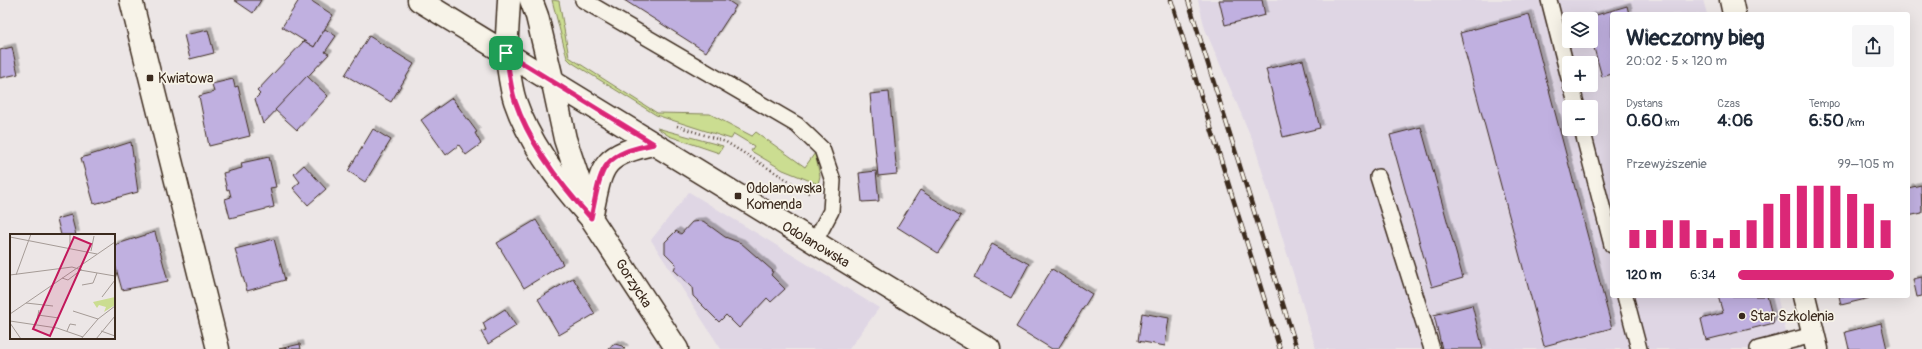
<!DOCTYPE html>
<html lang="pl">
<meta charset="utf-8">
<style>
body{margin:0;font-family:Pangolin,sans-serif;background:#f6f6f7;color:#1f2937;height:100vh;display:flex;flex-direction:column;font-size:15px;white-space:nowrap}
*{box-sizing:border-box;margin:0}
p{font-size:13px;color:#747a83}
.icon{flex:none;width:22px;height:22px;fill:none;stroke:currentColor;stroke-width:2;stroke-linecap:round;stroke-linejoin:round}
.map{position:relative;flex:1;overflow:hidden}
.panel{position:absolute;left:1610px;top:12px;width:300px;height:286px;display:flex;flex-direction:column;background:#fff;border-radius:4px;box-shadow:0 4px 16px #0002}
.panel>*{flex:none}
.controls{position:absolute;left:1562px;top:12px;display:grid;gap:8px}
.controls a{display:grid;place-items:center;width:36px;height:36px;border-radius:4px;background:#fff;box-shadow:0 4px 16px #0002;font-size:20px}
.pin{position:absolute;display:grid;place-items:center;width:34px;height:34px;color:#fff;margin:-17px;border-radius:8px;box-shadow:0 2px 6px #0006}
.round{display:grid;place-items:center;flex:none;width:42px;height:42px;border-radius:4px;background:#f6f6f7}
.summary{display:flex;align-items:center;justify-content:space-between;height:68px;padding:0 16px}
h1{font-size:22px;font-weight:800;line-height:30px}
.stats{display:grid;grid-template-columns:repeat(3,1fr);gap:6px;height:68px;padding:4px 16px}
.stats div{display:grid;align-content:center}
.stats b{font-size:17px;font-weight:800}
.stats small{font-size:11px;font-weight:400}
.stats p{font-size:11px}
.chart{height:112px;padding:8px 16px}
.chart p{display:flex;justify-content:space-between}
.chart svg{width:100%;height:72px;margin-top:4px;stroke:#db2777;stroke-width:6}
ul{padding:0 16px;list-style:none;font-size:13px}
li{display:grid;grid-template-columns:64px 48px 1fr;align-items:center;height:30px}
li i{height:10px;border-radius:5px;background:#db2777}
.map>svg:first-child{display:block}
.built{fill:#dfd6e4;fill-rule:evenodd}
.green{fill:#cbdd91;stroke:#838458}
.building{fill:#c0b0e0;stroke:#3b2a1e;filter:url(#shadow)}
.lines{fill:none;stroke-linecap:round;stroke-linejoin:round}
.lane-casing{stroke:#3b2a1e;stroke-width:18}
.street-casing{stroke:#3b2a1e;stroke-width:25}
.secondary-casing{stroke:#3b2a1e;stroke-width:25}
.path{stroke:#3b2a1e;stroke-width:2.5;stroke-dasharray:1 3;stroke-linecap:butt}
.lane{stroke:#f7f3e8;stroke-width:15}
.street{stroke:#f7f3e8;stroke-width:22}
.secondary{stroke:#f7f3e8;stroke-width:22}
.rail-casing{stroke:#3b2a1e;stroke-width:4.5}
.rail{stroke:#f7f3e8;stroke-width:3;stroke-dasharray:9;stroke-linecap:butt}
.route-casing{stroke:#fff;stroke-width:8}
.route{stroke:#db2777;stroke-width:5}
.poi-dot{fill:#3b2a1e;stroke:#f7f3e8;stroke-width:1.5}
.labels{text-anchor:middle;stroke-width:3.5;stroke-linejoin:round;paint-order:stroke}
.poi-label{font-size:14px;fill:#3b2a1e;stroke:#f7f3e8;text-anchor:start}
.street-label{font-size:14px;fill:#3b2a1e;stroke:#f7f3e8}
.inset-road{fill:none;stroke:#a59b96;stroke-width:1}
.view{fill:#c2185b;fill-opacity:0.15;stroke:#c2185b;stroke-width:2}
.inset-edge{fill:none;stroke:#3b2a1e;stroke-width:2}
</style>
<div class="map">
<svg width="1922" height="349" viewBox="0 0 1922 349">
<defs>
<filter id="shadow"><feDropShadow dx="3.5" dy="-3.5" stdDeviation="0" flood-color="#0004"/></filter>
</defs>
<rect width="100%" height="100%" fill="#ece6e6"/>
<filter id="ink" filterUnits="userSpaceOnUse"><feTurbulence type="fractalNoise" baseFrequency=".025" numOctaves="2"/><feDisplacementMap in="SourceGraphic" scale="8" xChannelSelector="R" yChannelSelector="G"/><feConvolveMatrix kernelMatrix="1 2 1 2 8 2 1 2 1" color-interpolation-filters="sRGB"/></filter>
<g filter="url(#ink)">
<g class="built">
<path d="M1198,0H1703L1707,14H1612V296H1777L1790,349H1316L1254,144L1205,29ZM1569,19H1591V41H1569ZM1569,63H1591V85H1569ZM1569,107H1591V129H1569Z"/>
<polygon points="689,192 879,308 849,349 721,349 651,240"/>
</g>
<g class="green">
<polygon points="552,0 559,1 569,57 657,113 710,114 752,136 756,132 805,167 815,153 820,176 818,184 783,170 751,151 754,146 734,134 731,139 656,115 571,62 567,58"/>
<polygon points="657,128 723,146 719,153 669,136"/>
</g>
<g class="building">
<polygon points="234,0 261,0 253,13"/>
<polygon points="299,0 310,0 333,15 314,47 282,27"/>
<polygon points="624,0 727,0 736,6 706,52"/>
<polygon points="1219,0 1262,0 1265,15 1225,25"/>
<polygon points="1627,6 1629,14 1612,14 1612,74 1602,77 1591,37 1591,19 1586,18"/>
<polygon points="1529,14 1612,328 1544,346 1460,33"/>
<polygon points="325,29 336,36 325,52 329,54 263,124 255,99 260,94 257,91 304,41 314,47"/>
<polygon points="208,30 214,53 190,59 184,35"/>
<polygon points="369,36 414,64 391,102 345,75"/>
<polygon points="12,47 18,74 0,78 0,50"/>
<polygon points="1303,60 1320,128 1283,137 1266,69"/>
<polygon points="307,76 328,96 297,130 275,110"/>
<polygon points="233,79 235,87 238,86 250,136 209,146 199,96 214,92 212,84"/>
<polygon points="889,92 897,174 878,176 870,94"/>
<polygon points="452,98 477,132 475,133 481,144 466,155 459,145 446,155 421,120"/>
<polygon points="1421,127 1463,278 1432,287 1390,135"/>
<polygon points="373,129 391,140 365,182 348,171"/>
<polygon points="131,142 138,192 94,204 81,158"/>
<polygon points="269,157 276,187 270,188 274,207 230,218 225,199 231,197 229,189 227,190 223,173 242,168 241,163"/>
<polygon points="304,165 326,189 308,205 293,188 300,182 294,174"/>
<polygon points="876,171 879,201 862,202 859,173"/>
<polygon points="1921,185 1922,213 1908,216 1908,188"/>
<polygon points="920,190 961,216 938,253 897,227"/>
<polygon points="71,215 76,235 61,235 57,219"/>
<polygon points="536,220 563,264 524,288 497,243"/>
<polygon points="703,221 725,237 741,243 773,271 771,275 785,289 771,302 767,298 739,328 726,315 719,322 693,296 692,287 674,270 676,264 665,253 665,242 676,231 681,234 692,222"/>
<polygon points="155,232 168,281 122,290 114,261 114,245"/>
<polygon points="274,239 285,280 247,291 235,249"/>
<polygon points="992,244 1029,264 1011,298 974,278"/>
<polygon points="1052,269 1092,294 1058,349 1052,349 1016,327"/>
<polygon points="1922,277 1922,296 1917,297 1913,279"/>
<polygon points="573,278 595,314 559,335 538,299"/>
<polygon points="1718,296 1767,296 1774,323 1706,340 1701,319 1723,313"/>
<polygon points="1839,296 1874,296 1874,297 1841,305"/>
<polygon points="1472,305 1483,349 1442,349 1434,315"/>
<polygon points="505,309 516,326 488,344 481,332 486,330 483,323"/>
<polygon points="1142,313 1169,318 1165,346 1138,341"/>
<polygon points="1881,323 1887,349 1849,349 1845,332"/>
<polygon points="300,344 301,349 279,349"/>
<polygon points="615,344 622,346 625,349 607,349"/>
</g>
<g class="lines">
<defs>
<g id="lane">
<polyline points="583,0 797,125 822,149 833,181 831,211 814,243"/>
<polyline points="1549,0 1569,78"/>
<polyline points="1571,85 1577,107"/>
<polyline points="1582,129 1612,245"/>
<polyline points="1378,177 1432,349"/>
<polyline points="1625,296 1639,349"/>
<polyline points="1758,349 1813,335"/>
</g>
<g id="street">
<polyline points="131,0 218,349"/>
<polyline points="531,0 537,16 553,83"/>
<polyline points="1731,0 1734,14"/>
<polyline points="506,53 509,0"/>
<polyline points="1804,296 1817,349"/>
</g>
<g id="secondary">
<polyline points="419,0 989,349"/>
<path d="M506,53C509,69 510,86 515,101C530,145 560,184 591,218L677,349"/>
<polyline points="553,83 565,139 587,205"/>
<path d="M591,218C602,167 599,155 654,144"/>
</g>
</defs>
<use href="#lane" class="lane-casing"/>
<use href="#street" class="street-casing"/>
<use href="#secondary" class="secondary-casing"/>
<polyline class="path" points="677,126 726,142 810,194"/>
<use href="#lane" class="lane"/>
<use href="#street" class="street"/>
<use href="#secondary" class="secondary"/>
<defs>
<g id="rail">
<polyline points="1171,0 1280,349"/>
<polyline points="1188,0 1297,349"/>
</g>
</defs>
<use href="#rail" class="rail-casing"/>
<use href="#rail" class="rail"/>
</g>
</g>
<g class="lines" filter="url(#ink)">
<defs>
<path id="route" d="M506,53L654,144C599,155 602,167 591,218C560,184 530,145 515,101C510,86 509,69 506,53Z"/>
</defs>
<use href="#route" class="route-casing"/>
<use href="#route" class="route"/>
</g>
<g class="poi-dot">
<rect x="146" y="74" width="8" height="8" rx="2"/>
<rect x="734" y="192" width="8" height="8" rx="2"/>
<circle cx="1742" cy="316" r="4"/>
</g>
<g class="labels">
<g class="poi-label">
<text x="158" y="83">Kwiatowa</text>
<text x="746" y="193">Odolanowska<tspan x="746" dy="16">Komenda</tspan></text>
<text x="1750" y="321">Star Szkolenia</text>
</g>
<g class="street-label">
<text transform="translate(816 244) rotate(31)" y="5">Odolanowska</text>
<text transform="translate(634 283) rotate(57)" y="5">Gorzycka</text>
</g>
</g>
<g transform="translate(10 234)">
<rect width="105" height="105" fill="#ece6e6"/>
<path d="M105,63V71L94,78L96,73L89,71L87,74L83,68Z" fill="#cbdd91"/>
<path class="inset-road" d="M0,3L87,20M60,13V0M81,17L84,2M70,36L105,42M0,41L62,33L72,36M6,41L21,0M52,44L58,46L71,36M72,51L83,49L87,39M92,63L105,46M16,69L43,72M63,77L88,85M0,80L105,8M28,81L49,84M0,87L47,94L73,103M0,89L11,105M26,90L29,76M57,97L60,90L66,91M91,97L105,102M71,105L88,85L105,72M86,105L105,82"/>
<path class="view" d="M64,3L81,10L40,102L23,95Z"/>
<rect width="105" height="105" class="inset-edge"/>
</g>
</svg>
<div class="controls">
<a><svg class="icon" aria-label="layers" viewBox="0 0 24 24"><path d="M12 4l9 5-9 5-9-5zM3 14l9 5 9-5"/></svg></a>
<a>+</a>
<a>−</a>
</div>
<div class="pin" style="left:506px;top:53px;background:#1e9e55"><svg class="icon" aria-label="arrive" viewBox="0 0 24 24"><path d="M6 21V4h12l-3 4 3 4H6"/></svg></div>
<section class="panel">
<div class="summary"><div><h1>Wieczorny bieg</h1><p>20:02 · 5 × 120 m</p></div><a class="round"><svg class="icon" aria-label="share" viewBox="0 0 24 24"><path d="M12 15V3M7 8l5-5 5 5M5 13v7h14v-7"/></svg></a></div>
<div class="stats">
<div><p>Dystans</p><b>0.60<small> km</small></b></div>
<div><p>Czas</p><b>4:06</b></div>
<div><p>Tempo</p><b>6:50<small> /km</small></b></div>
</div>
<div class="chart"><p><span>Przewyższenie</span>99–105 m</p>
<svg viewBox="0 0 160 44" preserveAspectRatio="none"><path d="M5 44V33M15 44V33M25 44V27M35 44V27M45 44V33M55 44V38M65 44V33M75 44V27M85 44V17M95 44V11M105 44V6M115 44V6M125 44V6M135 44V11M145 44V17M155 44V27"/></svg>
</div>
<ul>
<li><b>120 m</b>6:34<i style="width:100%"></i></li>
</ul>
</section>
</div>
